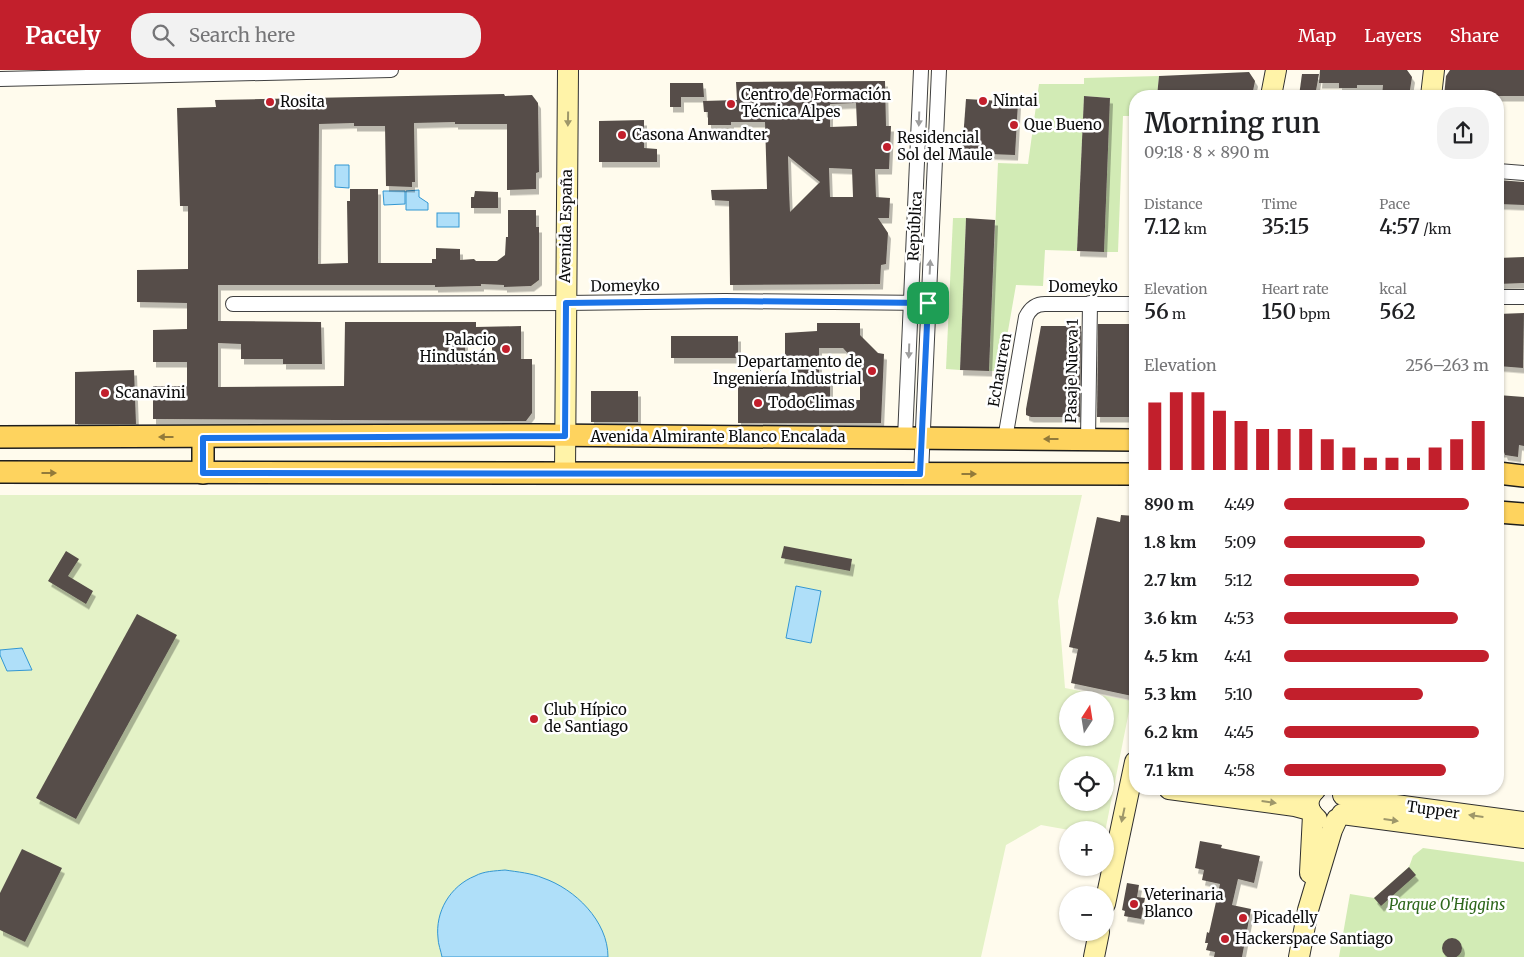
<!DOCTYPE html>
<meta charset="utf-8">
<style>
body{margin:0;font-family:Merriweather,serif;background:#f2f2f2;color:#202124;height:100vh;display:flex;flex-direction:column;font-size:19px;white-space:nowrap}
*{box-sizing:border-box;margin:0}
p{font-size:16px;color:#757577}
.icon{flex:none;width:28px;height:28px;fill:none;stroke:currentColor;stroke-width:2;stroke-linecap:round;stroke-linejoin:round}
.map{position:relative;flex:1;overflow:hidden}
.side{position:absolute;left:1129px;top:20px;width:375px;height:705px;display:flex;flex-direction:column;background:#fff;border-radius:20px;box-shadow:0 1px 4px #0004}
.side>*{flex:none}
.needle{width:32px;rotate:12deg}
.fabs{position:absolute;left:1059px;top:621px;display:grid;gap:10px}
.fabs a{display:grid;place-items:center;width:55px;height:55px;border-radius:50%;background:#fff;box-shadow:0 1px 4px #0004;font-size:25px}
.pin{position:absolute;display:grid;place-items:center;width:42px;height:42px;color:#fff;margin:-21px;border-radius:10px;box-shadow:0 2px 8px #0006}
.round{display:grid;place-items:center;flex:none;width:52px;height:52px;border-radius:20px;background:#f2f2f2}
.headline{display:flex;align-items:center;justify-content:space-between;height:85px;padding:0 15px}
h1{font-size:28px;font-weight:600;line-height:38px}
.stats{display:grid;grid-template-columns:repeat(3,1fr);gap:8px;height:85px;padding:5px 15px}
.stats div{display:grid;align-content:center}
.stats b{font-size:21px;font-weight:600}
.stats small{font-size:14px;font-weight:400}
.stats p{font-size:14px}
.chart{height:140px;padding:10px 15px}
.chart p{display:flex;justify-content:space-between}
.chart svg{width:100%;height:90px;margin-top:5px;stroke:#c21f2c;stroke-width:6}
ul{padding:0 15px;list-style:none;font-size:16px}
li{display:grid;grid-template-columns:80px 60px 1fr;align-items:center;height:38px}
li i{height:12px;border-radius:6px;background:#c21f2c}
header{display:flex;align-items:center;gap:30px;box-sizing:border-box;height:70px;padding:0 25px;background:#c21f2c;color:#fff}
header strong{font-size:24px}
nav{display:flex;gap:28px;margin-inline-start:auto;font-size:18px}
.search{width:350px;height:45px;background:#f2f2f2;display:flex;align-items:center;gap:12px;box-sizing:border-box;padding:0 18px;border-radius:20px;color:#757577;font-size:19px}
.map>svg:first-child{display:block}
.green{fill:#d2ebb5}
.pitch{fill:#e4f2c7;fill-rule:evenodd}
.water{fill:#afdff9;stroke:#3397d2}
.building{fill:#564e49;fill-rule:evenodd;filter:url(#shadow)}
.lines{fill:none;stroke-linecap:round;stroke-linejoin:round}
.street-casing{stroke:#404040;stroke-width:16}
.secondary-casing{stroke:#2f2f2f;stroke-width:22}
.primary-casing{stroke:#1e1e1e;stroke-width:24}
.street{stroke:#fff;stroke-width:14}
.secondary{stroke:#fff3a8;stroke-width:20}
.primary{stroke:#fed35e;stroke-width:21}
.oneway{fill:#9e976a}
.oneway2{fill:#9e9e9e}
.oneway3{fill:#927a3a}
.route-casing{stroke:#fff;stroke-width:10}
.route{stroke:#1a73e8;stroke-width:6}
.poi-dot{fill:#c21f2c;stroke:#fff;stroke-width:2}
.labels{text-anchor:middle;stroke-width:5;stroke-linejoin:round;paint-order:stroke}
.poi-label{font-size:15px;fill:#0d0d0d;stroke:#fff;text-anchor:start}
.street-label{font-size:15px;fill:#0d0d0d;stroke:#fff}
.park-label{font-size:15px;font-style:italic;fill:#2d671b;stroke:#fff}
</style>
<header>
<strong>Pacely</strong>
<div class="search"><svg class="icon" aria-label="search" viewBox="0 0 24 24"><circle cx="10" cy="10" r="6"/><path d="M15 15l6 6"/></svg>Search here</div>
<nav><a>Map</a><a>Layers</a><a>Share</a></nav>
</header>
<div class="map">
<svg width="1524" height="887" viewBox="0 0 1524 887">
<defs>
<filter id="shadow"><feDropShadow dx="3" dy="5.5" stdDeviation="0" flood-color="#0004"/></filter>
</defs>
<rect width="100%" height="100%" fill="#fffbed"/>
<g class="green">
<polygon points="1159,6 1157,26 1135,26 1135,46 1123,46 1118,182 1104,182 1110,28 1084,26 1077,181 1045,180 1043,216 1016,215 1001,301 989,301 998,93 1028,94 1039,14 1084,14 1084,8"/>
<polygon points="953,148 966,148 960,300 946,299"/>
<polygon points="1423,778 1524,792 1524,887 1339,887 1350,824 1374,828 1409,797 1413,786"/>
</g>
<path class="pitch" d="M0,425H1082L1058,531L1065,618L1131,631L1105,762V760H1069L1041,755L1006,775L981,887H0ZM1068,630H1105V668H1068ZM1068,695H1105V732H1068Z"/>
<g class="water">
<polygon points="335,95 349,95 349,118 335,117"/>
<polygon points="419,120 419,127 428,133 428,140 406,140 406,121"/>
<polygon points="383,121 405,121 405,134 384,135"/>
<rect x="437" y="143" width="22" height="14"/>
<polygon points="796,516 821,521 811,573 786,568"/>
<polygon points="22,578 32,600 7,601 0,585 0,580"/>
<path d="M505,800C518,802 531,803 543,808C575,819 608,851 608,887H442C441,881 438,874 438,868C435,842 450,816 475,806C484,801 495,801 505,800Z"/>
</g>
<g class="building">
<polygon points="1320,0 1407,0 1412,7 1409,26 1382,26 1383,15 1357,15 1357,18 1339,18 1339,13 1319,13"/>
<polygon points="1450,0 1524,0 1524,26 1444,26 1446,6"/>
<polygon points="1249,2 1255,11 1252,26 1232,26 1233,22 1203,22 1203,26 1157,26 1159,6"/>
<polygon points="1302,4 1319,4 1315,26 1299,26"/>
<path d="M885,11L886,56H891L889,99H875L876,127L890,128L889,148H878L888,163L886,194L881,195L880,214L730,215L729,131L712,130L711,120L767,119L765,52H731V55H708V42H704L703,31L737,30L736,12ZM856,33L857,56L830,57V34ZM788,86L820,112L790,142L789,119ZM829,98L852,99L853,127H830Z"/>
<polygon points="670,13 703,13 704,27 681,27 681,37 670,37"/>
<path d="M504,24L505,26L532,25L538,33L539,102L536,103V119L507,120V54H455V52L414,53L415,112H412V117L386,116L385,56H354V53L319,54L318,194L348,193L347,131H350V119H378V193H432V189H436V178L460,179V190L474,189L476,191H497L505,185L506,167H508V140H536V157H539V210L531,216L504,217V215L481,214V216L435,217V215H218V251L321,252L322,294H283V289H241V274L218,273V317L344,316L345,252H476V257L521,256V289H532V343L526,351L153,349V316H187V292H153V260L187,259V233L137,232V200L188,199V136H180L177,38L216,37L215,30ZM492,269V290L465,289V270Z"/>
<polygon points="1084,26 1110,28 1104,182 1077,181"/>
<polygon points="966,29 1018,32 1015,85 962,83"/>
<polygon points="644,50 644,78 657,79 657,92 599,92 599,51"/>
<polygon points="1498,110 1524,112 1524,135 1498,134"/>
<polygon points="475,121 498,122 498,138 471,138 471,127 474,127"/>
<polygon points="966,148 995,150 989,301 960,300"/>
<polygon points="1524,187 1524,213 1498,214 1498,188"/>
<polygon points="1524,243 1523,298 1498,296 1498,244"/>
<path d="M817,253H860V265L878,283L884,284L881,353H738V307L777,306V314H798L797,290H785V263L817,261ZM819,278H843L860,297V330H830V306H819Z"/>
<polygon points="1098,254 1135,254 1135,347 1097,347"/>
<polygon points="1041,256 1081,256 1080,347 1031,347 1026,345 1026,339"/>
<rect x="671" y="266" width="67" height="22"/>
<polygon points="134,300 136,354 75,354 75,302"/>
<rect x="591" y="321" width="47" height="31"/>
<polygon points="1498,325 1524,327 1524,376 1519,375 1518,387 1505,385 1504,382 1498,382"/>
<polygon points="1121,445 1135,446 1135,612 1132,626 1071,613 1078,579 1069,577 1097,447 1120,452"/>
<polygon points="784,476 852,489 850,501 781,488"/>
<polygon points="66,481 79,489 68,506 93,521 86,534 48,511"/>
<polygon points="137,544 177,565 76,749 36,728"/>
<polygon points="1200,771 1222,775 1221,778 1260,786 1254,813 1238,809 1232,835 1251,839 1242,887 1214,887 1215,882 1206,880 1208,873 1205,873 1207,862 1209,863 1220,814 1202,810 1204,800 1195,798"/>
<polygon points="22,779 62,798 25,872 0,860 0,823"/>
<polygon points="1409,797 1416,805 1381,836 1374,828"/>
<polygon points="1127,813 1139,815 1137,827 1145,828 1141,849 1124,846 1125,841 1122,840"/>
<circle cx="1452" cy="878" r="10"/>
</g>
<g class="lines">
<defs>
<g id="street">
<polyline points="0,9 391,0"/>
<polyline points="1498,101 1524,103"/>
<polyline points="1498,227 1524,227"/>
<polyline points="233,234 566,233 725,231 928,233"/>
<polyline points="905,368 921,0"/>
<path d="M1005,369L1026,247C1030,239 1035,234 1045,234H1135"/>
<polyline points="1088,369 1090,233"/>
<polyline points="921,404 939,0"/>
</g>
<g id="secondary">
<polyline points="1271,26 1276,0"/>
<polyline points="1431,26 1434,0"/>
<polyline points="565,403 568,0"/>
<polyline points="1169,719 1295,736 1310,740"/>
<polyline points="1280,719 1298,721 1314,721"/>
<path d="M1316,719C1306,728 1306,740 1317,749"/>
<polyline points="1343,725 1358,730 1524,752"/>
<polyline points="1342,744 1524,768"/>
<polyline points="1310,803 1313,745"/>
<polyline points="1105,834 1135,692"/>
<polyline points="1094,887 1099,862"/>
<polyline points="1299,887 1308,840 1332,760 1337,749"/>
</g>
<g id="primary">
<polyline points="0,367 540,365 1135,370"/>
<polyline points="0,402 1135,404"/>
<polyline points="203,403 203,368"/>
<polyline points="1498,403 1524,406"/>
<polyline points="1498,442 1524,444"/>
</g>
</defs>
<use href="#street" class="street-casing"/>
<use href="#secondary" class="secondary-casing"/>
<use href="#primary" class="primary-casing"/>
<use href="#street" class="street"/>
<use href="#secondary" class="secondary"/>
<use href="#primary" class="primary"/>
</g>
<defs><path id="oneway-solid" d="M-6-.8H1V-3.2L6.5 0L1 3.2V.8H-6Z" transform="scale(1.25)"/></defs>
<g class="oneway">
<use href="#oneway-solid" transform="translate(568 49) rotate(91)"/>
<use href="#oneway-solid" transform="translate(1269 732) rotate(8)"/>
<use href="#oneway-solid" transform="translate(1123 745) rotate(102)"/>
<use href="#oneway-solid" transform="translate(1476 746) rotate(-172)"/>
<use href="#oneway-solid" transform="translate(1391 750) rotate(8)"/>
</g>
<g class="oneway2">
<use href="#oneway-solid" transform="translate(919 49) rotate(92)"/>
<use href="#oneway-solid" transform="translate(930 197) rotate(-87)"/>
<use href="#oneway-solid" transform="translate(909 281) rotate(92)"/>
</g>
<g class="oneway3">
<use href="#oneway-solid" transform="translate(166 367) rotate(-180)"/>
<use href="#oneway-solid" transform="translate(1051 369) rotate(-180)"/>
<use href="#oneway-solid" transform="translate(49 403)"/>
<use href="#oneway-solid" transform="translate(969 404)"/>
</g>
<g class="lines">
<defs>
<polygon id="route" points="725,231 928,233 920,404 203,403 203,368 565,366 566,233"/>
</defs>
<use href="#route" class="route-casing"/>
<use href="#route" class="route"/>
</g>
<g class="poi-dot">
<circle cx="983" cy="31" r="5"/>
<circle cx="270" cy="32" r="5"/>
<circle cx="731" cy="34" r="5"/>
<circle cx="1014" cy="55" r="5"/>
<circle cx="622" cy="65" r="5"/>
<circle cx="887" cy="77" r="5"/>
<circle cx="506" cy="279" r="5"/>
<circle cx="872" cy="301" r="5"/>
<circle cx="105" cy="323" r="5"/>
<circle cx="758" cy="333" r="5"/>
<circle cx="534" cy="649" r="5"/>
<circle cx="1134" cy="834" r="5"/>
<circle cx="1243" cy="848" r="5"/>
<circle cx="1225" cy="869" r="5"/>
</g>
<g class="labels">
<g class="poi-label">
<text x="741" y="30">Centro de Formación<tspan x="741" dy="17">Técnica Alpes</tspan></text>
<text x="993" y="36">Nintai</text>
<text x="280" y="37">Rosita</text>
<text x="1024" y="60">Que Bueno</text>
<text x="632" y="70">Casona Anwandter</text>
<text x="897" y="73">Residencial<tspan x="897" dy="17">Sol del Maule</tspan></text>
<text x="496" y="275" text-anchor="end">Palacio<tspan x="496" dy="17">Hindustán</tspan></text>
<text x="862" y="297" text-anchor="end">Departamento de<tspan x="862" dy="17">Ingeniería Industrial</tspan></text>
<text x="115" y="328">Scanavini</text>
<text x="768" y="338">TodoClimas</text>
<text x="544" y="645">Club Hípico<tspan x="544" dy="17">de Santiago</tspan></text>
<text x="1144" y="830">Veterinaria<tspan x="1144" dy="17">Blanco</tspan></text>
<text x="1253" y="853">Picadelly</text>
<text x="1235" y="874">Hackerspace Santiago</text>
</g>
<g class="street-label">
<text transform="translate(566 156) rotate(-89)" y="5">Avenida España</text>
<text transform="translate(915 156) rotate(-87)" y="5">República</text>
<text transform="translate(625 216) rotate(-1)" y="5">Domeyko</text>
<text x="1083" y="222">Domeyko</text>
<text transform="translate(1000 300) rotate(-80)" y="5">Echaurren</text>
<text transform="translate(1072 301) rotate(-89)" y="5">Pasaje Nueva 1</text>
<text x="718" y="372">Avenida Almirante Blanco Encalada</text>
<text transform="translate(1433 740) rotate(8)" y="5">Tupper</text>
</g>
<g class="park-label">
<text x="1447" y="840">Parque O'Higgins</text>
</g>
</g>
</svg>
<div class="fabs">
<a><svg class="needle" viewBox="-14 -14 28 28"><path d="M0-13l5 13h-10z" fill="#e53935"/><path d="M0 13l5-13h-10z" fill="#757577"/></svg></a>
<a><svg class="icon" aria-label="locate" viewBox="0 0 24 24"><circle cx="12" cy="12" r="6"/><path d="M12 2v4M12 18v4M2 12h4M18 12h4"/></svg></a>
<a>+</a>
<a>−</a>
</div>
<div class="pin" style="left:928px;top:233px;background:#1e9e55"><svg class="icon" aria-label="arrive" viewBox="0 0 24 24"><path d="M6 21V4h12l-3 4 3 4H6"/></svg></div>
<section class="side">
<div class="headline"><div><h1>Morning run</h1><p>09:18 · 8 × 890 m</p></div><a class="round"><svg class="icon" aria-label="share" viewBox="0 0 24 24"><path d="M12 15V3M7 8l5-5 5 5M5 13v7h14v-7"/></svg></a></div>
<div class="stats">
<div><p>Distance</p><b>7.12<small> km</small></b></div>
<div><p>Time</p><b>35:15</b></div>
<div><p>Pace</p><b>4:57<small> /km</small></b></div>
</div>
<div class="stats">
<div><p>Elevation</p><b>56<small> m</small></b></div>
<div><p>Heart rate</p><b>150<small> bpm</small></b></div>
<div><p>kcal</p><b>562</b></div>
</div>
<div class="chart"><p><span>Elevation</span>256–263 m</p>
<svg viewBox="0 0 160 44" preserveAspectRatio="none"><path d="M5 44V11M15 44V6M25 44V6M35 44V15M45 44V20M55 44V24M65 44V24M75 44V24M85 44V29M95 44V33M105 44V38M115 44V38M125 44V38M135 44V33M145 44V29M155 44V20"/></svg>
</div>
<ul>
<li><b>890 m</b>4:49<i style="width:90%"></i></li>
<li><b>1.8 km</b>5:09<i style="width:69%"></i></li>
<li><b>2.7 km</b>5:12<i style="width:66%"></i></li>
<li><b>3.6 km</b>4:53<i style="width:85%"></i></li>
<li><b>4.5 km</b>4:41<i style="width:100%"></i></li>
<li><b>5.3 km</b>5:10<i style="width:68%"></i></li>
<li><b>6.2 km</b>4:45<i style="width:95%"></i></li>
<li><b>7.1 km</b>4:58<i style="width:79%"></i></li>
</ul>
</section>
</div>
